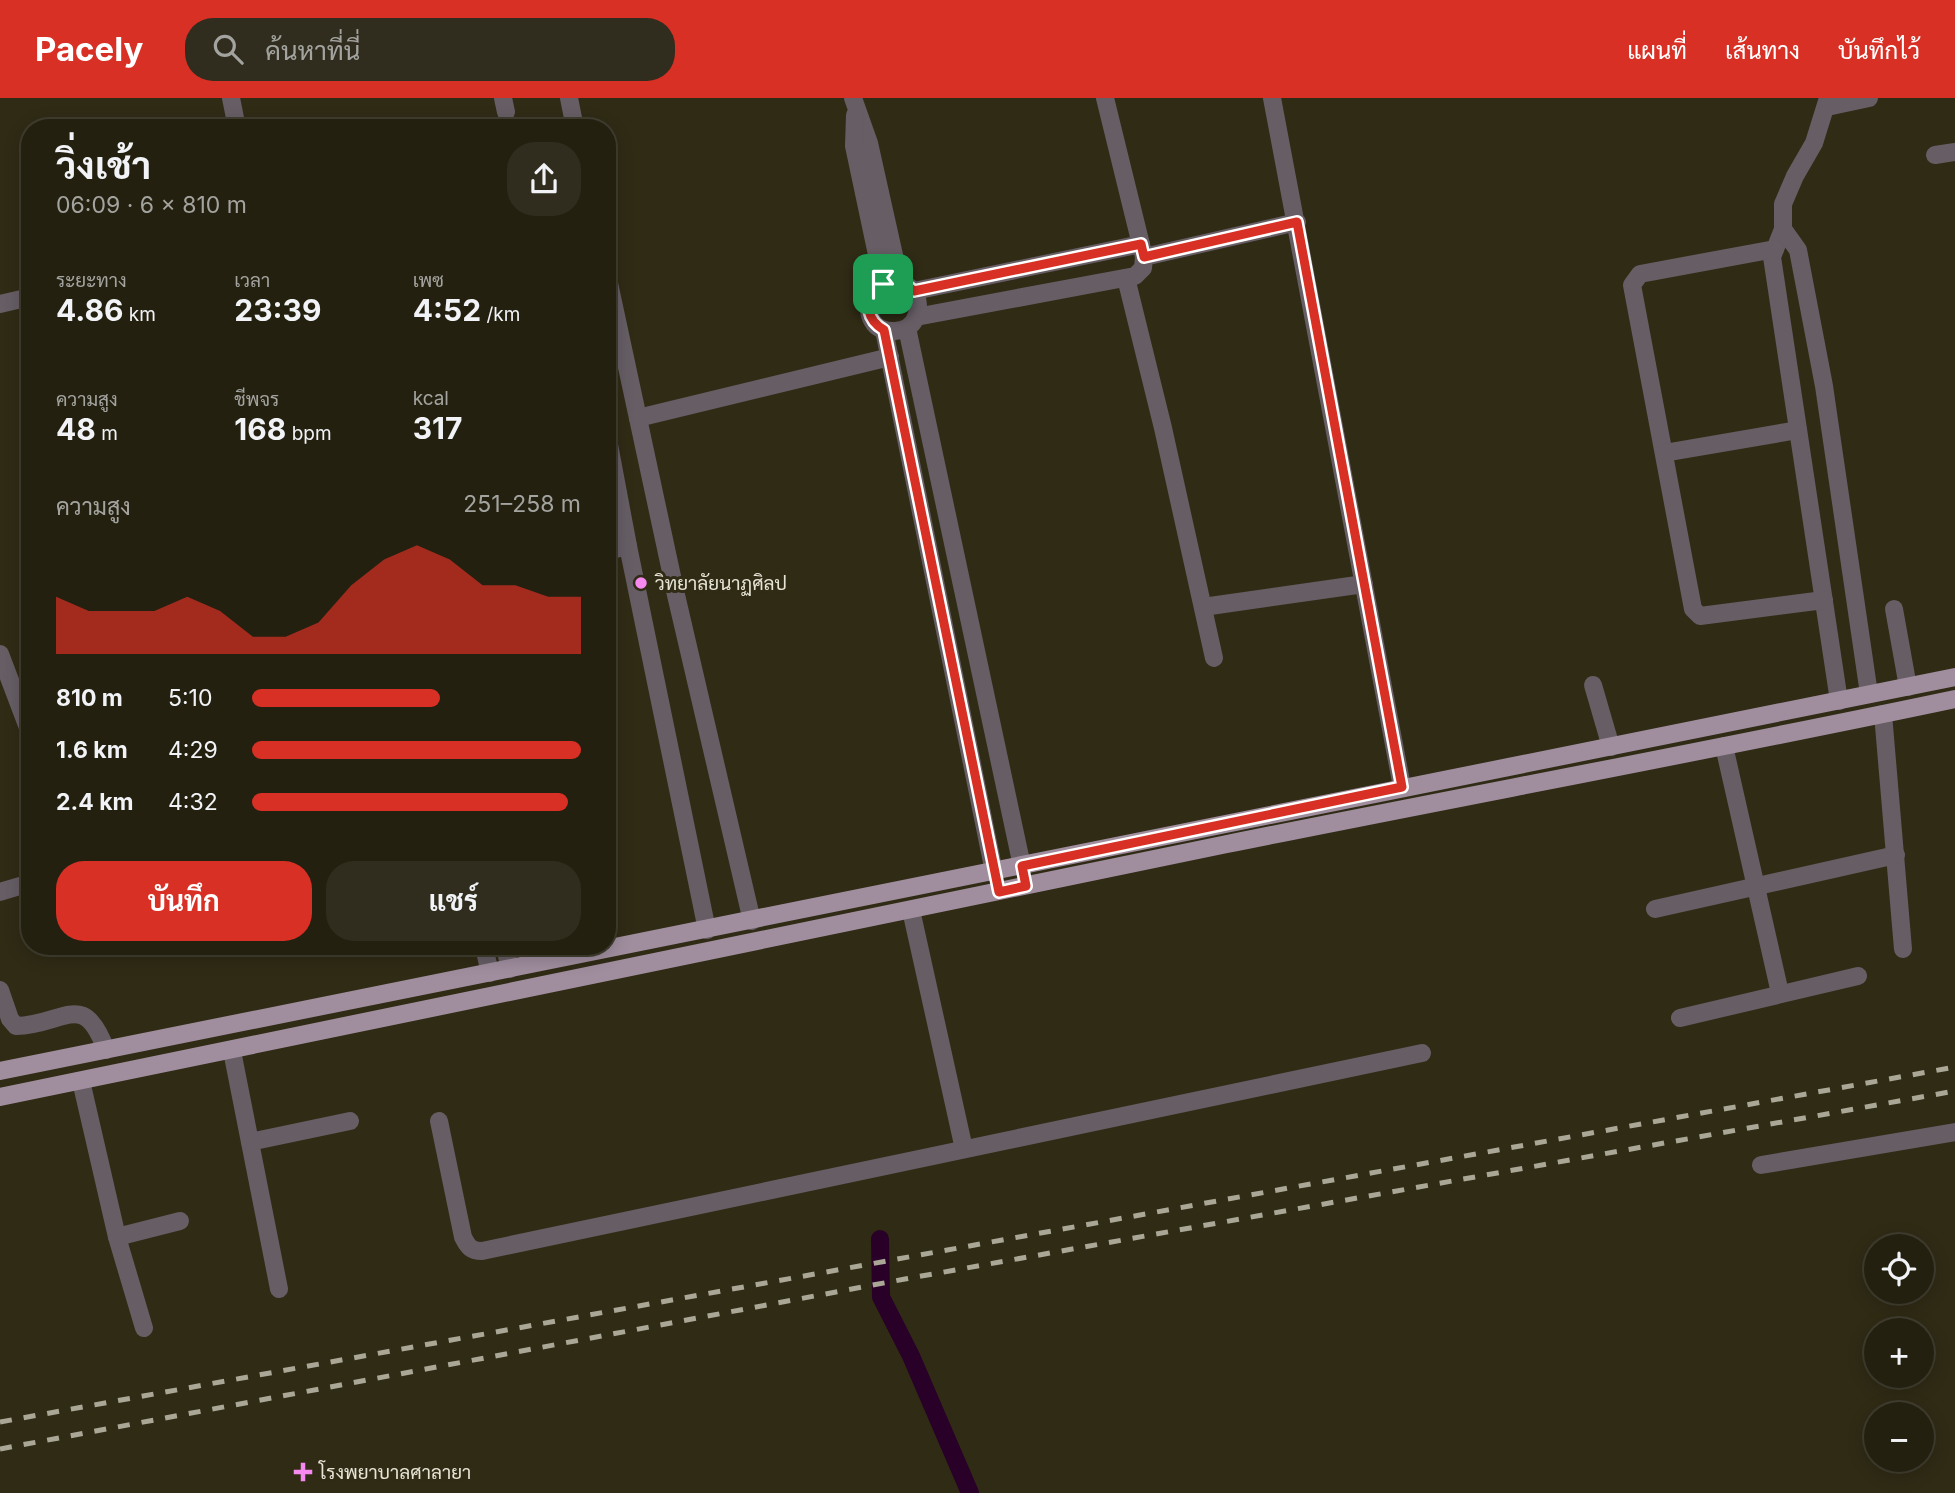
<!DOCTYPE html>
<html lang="th">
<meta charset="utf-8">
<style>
body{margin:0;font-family:Inter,Sarabun,sans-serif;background:#302d1e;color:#f1f3f6;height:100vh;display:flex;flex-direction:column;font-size:26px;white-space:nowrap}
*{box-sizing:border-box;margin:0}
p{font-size:23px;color:#a3a39f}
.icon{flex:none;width:38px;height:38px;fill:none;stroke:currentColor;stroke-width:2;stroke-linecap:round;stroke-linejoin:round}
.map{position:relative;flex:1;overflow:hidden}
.side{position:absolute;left:21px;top:21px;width:595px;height:836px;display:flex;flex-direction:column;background:#242010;border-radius:28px;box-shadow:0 4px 18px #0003,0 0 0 2px #413e30}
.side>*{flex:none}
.fabs{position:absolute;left:1864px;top:1136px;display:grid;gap:14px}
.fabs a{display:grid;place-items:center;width:70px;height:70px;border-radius:50%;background:#242010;box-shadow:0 4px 18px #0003,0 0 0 2px #413e30;font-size:35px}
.pin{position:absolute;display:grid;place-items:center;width:60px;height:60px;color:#fff;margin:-30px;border-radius:14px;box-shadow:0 4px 10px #0006}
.round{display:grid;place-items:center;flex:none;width:74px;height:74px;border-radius:28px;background:#302d1e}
.overview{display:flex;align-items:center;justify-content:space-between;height:119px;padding:0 35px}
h1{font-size:38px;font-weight:700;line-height:52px}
.stats{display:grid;grid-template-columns:repeat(3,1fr);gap:10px;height:119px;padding:7px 35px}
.stats div{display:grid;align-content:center}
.stats b{font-size:30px;font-weight:700}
.stats small{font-size:19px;font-weight:400}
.stats p{font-size:19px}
.chart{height:196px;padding:14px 35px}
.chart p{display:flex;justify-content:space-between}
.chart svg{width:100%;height:126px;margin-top:7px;fill:#d93025;opacity:.7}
.primary-button{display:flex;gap:14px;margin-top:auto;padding:14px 35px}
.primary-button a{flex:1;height:80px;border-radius:28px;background:#d93025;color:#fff;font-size:28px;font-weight:700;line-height:80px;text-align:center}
.primary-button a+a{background:#302d1e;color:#f1f3f6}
ul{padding:0 35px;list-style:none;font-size:23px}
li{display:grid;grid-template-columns:112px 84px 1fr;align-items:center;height:52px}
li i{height:18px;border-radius:9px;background:#d93025}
header{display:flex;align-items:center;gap:42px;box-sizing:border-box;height:98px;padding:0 35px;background:#d93025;color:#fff}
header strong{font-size:33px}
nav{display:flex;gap:38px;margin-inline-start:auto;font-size:24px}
.search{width:490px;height:63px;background:#302d1e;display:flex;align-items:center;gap:18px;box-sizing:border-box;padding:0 24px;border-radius:28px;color:#a3a39f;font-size:26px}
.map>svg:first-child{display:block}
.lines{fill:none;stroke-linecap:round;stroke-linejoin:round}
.canal{stroke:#280028;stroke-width:18}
.minor{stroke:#665d65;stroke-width:18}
.major{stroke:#a08e9f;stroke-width:18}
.rail{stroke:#aaa796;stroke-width:5;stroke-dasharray:12 12;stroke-linecap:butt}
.route-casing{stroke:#fff;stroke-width:14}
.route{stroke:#d93025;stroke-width:9}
.poi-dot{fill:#f589ef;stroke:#302b15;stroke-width:2.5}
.labels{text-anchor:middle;stroke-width:6;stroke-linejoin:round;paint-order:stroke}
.poi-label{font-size:19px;fill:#e7e4d6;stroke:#302b15;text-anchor:start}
</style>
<header>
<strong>Pacely</strong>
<div class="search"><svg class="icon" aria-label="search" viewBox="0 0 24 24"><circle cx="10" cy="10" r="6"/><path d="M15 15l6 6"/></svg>ค้นหาที่นี่</div>
<nav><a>แผนที่</a><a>เส้นทาง</a><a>บันทึกไว้</a></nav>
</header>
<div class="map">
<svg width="1955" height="1395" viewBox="0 0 1955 1395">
<rect width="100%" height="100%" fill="#302b15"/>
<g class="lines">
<polyline class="canal" points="880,1141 881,1199 911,1258 970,1395"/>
<g class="minor">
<polyline points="231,0 237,30"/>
<polyline points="503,0 506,14"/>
<polyline points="569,0 575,30"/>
<polyline points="853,0 869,45 900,184"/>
<polyline points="1272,0 1402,689"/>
<polyline points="1828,0 1814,45 1795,78 1783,106 1783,131 1772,159 1839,603"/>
<polyline points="1827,9 1869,0"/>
<polyline points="855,17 854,48 883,185"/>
<polyline points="1935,57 1955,54"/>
<polyline points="1783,131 1798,152 1824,288 1869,596"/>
<polyline points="1775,151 1640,176 1632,187 1693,511 1700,518 1824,502"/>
<polyline points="1144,159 1297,124"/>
<polyline points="607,176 676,497 752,823"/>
<polyline points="1126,180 1163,330 1214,560"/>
<path d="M914,193C922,209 918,232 895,233C848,236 872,155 914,193L1141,146"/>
<polyline points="0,206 30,199"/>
<polyline points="916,219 1135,178 1143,170 1144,159 1105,0"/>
<polyline points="907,230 1022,768"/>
<polyline points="884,232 994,774"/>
<polyline points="638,320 890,259"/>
<polyline points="607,336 628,448 607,453"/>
<polyline points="1664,355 1798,332"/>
<polyline points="628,448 707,832"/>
<polyline points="1203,509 1364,486"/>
<polyline points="1894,511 1908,589"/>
<polyline points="0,556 30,635"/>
<polyline points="1593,587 1611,649"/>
<polyline points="1883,616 1903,851"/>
<polyline points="1724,648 1780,895"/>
<polyline points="0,794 30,785"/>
<polyline points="1655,811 1896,757"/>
<polyline points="911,812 964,1051"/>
<polyline points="484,849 490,875"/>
<polyline points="505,849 510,871"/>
<path d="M0,892L10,921L16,928C65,927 83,890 106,952"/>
<polyline points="1680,920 1858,878"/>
<polyline points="232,953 279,1191"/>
<polyline points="81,983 117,1139 144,1230"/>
<path d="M439,1023L463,1139C468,1149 471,1153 482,1153L1422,955"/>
<polyline points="250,1044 350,1023"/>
<polyline points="1761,1067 1955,1034"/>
<polyline points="117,1139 180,1123"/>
</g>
<g class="major">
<polyline points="0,973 1955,579"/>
<path d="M0,999C410,918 818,829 1227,746C1470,697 1713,652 1955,601"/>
</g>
<g class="rail">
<polyline points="0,1324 1955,969"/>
<polyline points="0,1351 905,1181 1955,993"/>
</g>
</g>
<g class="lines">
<defs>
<path id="route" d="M1297,124L1402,689L1022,768L1026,788L999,794L884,232C848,211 883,164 914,193L1141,146L1144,159Z"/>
</defs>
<use href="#route" class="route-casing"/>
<use href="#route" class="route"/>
</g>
<g class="poi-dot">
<circle cx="641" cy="485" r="7"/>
<path d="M299.5 1363.5h7v7h7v7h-7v7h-7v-7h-7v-7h7z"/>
</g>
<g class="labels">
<g class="poi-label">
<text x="655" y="492">วิทยาลัยนาฏศิลป</text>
<text x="319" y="1381">โรงพยาบาลศาลายา</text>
</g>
</g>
</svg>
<div class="fabs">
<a><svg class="icon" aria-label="locate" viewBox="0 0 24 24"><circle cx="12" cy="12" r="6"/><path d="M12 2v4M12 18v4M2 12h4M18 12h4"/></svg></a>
<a>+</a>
<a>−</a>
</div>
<div class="pin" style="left:883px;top:186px;background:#1e9e55"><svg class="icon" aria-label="arrive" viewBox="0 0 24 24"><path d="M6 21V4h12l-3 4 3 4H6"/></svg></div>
<section class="side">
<div class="overview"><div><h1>วิ่งเช้า</h1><p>06:09 · 6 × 810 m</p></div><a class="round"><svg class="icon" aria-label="share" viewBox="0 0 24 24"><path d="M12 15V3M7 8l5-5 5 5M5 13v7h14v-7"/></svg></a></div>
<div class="stats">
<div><p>ระยะทาง</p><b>4.86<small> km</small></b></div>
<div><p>เวลา</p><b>23:39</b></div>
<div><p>เพซ</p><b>4:52<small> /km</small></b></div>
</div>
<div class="stats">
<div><p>ความสูง</p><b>48<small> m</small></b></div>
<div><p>ชีพจร</p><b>168<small> bpm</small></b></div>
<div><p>kcal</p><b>317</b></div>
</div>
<div class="chart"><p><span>ความสูง</span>251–258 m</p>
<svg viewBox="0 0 160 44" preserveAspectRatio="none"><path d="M0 44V24L10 29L20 29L30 29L40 24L50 29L60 38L70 38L80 33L90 20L100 11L110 6L120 11L130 20L140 20L150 24L160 24V44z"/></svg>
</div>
<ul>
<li><b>810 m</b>5:10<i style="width:57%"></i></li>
<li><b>1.6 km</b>4:29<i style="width:100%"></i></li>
<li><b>2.4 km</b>4:32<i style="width:96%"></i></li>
</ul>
<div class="primary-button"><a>บันทึก</a><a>แชร์</a></div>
</section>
</div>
